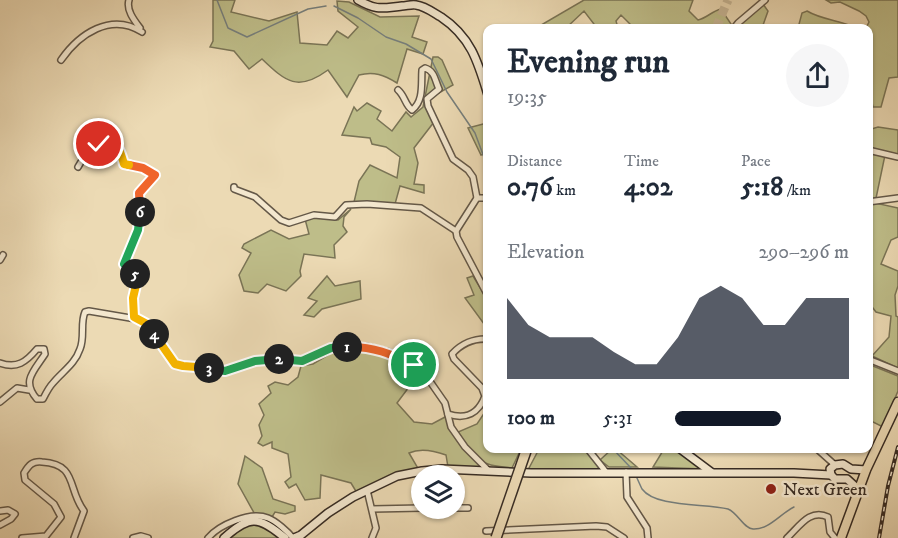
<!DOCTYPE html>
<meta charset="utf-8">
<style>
body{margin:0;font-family:"IM FELL DW Pica",serif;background:#f6f6f7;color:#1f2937;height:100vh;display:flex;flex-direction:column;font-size:22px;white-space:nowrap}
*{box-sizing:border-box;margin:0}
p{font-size:20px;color:#747a83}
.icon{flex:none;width:33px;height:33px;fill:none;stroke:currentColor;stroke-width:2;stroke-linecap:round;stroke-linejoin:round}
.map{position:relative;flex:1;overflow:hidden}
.details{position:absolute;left:483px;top:24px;width:390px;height:429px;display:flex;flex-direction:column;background:#fff;border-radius:12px;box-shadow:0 2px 4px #0004}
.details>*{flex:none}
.controls{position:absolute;left:411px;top:465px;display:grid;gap:12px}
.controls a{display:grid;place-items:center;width:54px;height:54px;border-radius:50%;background:#fff;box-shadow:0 2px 4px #0004;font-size:30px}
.pin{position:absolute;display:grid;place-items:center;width:51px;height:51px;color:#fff;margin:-26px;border:3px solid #fff;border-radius:50%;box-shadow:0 2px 6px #0007}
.km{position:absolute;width:30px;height:30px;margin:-15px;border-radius:50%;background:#222;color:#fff;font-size:16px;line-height:30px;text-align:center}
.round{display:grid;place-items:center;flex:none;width:63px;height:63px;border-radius:32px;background:#f6f6f7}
.overview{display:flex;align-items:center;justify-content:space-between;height:102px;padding:0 24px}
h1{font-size:33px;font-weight:700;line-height:45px}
.stats{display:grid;grid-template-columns:repeat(3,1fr);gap:9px;height:102px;padding:6px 24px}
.stats div{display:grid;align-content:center}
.stats b{font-size:26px;font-weight:700}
.stats small{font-size:16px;font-weight:400}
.stats p{font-size:16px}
.chart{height:168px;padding:12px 24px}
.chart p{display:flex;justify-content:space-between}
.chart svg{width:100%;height:108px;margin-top:6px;fill:#111827;opacity:.7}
ul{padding:0 24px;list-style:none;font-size:20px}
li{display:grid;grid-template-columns:96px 72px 1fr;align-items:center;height:45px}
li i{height:15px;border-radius:8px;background:#111827}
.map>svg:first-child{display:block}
.green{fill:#bebd89;stroke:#7a7456;stroke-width:1.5}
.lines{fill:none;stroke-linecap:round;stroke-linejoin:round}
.stream{stroke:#767f7d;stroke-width:1.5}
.highway-tunnel{stroke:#c8b797;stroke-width:9;stroke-dasharray:9 4.5;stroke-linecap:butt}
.street-casing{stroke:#645848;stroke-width:8}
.secondary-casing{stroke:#372c24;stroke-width:10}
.primary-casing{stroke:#372c24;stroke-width:11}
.street{stroke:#f3e7ce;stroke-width:5}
.secondary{stroke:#f3e7ce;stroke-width:7}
.primary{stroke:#ecdab4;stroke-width:8}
.rail-casing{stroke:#372c24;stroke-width:4}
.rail{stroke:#f3e7ce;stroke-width:1.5;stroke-dasharray:4.5;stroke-linecap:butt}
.highway-bridge-casing{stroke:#372c24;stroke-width:12;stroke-linecap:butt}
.highway-bridge{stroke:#ecdab4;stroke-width:9}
.split-1-casing{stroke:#fff;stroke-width:12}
.split-2-casing{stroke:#fff;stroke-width:12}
.split-3-casing{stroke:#fff;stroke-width:12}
.split-4-casing{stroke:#fff;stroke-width:12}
.split-5-casing{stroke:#fff;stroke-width:12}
.split-6-casing{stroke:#fff;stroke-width:12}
.split-7-casing{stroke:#fff;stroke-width:12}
.split-8-casing{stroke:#fff;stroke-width:12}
.split-1{stroke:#f0652b;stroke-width:8}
.split-2{stroke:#22a559;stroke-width:8}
.split-3{stroke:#22a559;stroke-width:8}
.split-4{stroke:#f5b400;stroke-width:8}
.split-5{stroke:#f5b400;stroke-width:8}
.split-6{stroke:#22a559;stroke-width:8}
.split-7{stroke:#f0652b;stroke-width:8}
.split-8{stroke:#f5b400;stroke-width:8}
.poi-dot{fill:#8f2418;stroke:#f3e7ce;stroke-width:2}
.labels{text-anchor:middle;stroke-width:5;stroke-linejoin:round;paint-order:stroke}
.poi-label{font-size:18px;fill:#372c24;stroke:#f3e7ce;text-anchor:start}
</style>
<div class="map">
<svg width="898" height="538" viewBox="0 0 898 538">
<rect width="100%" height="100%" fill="#ecdab4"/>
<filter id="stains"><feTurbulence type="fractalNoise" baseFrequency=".00333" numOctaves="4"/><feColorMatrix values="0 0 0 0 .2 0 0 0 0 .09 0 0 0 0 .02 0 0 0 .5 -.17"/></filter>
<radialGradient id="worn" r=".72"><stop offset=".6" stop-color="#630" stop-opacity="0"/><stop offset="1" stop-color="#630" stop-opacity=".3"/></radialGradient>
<g class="green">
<path d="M213,0H235L231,12L269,21L297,12L300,43L327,45L337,31L348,38L358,27L338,11L337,1L349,2L380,17L419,16L412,37L427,42L423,54L407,49L397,83C384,75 374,71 359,75L347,97L328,70C298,92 286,82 262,59L249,69L234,51L210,47L213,41Z"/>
<path d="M584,0H693L689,11L698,20C707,18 712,11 721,9L731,24L728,28H634L621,15L616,21L618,28H597L584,11L566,28H536Z"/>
<polygon points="826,0 898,0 898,77 889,78 881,107 873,107 869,90 868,28 866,28 869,22 866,16 859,11 840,2 831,3"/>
<polygon points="763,4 768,11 762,28 734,28"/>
<path d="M807,11C822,20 840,20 857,28H798L802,13Z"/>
<polygon points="433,57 438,57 442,60 453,85 428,99 434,122 414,148 418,163 414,184 424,185 424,193 400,186 395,204 354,202 359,181 370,165 397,178 400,157 386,147 372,144 370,138 342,135 354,107 357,111 367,103 381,111 377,119 392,131 406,112 411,117 423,107"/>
<polygon points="487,123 487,153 481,155 468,128"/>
<polygon points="878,127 898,130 898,157 885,155 875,203 898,208 898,237 891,240 881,264 898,271 898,286 895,295 896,316 898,317 898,368 872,356 889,337 891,316 876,312 869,303 868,130"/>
<polygon points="351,209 344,217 343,226 347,232 334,245 335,258 304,254 300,271 301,276 286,291 267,284 258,293 244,291 239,275 251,253 242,248 244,244 271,230 289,239 309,234 305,219 315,217 338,220"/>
<polygon points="327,276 335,286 360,281 361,299 322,309 314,317 304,315 317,301 308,298"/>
<polygon points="473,276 487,299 487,328 465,298 474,295 467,278"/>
<path d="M365,346L389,354L421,371L397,403L414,422L432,424L447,416C452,440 468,453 484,469L448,467L446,455C435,451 420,448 409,453L419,470L357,493L351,483L321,475L320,498L305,500L296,484L289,488L285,482L291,477L288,454L272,448V442L263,446L258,443L262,436L259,425L264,415L259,404L271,393L268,386L275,382L288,385L298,377L301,366L313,364L333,352Z"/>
<polygon points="868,364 898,376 898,391 883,427 869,420"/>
<path d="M487,409L488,448L521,449L512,468C505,467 495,467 488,464C475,460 465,443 458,432L477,424Z"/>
<polygon points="585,448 602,470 528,470 538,451 547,452 555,449"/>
<polygon points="675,448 703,469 653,467 664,449"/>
<polygon points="612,449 616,449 637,467 609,467 600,460"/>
<polygon points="245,456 262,468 273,499 295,506 295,511 285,514 275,512 269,522 258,520 238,484"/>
<polygon points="250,523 265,525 282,538 228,538 241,526"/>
</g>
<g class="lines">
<g class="stream">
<polyline points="217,0 228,28 247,37 308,9 326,6"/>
<polyline points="334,6 358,18 386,37 406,44 431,59 447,92 475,133 488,168"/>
<polyline points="612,448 631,468"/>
<path d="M636,476C638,480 640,485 642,489C656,508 706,503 728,509C738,513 743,528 753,529C769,530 781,513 794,507"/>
</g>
<polyline class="highway-tunnel" points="716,28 728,0"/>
<defs>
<g id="street">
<path d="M129,0C126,10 134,20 140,28"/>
<polyline points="734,28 738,23 765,0"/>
<path d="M61,60C79,34 111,12 142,32"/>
<path d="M398,90C405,96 405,105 412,110C424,101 421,84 422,70L425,68C435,71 435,81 439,89L427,99L428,106L453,159L468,170L473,177L477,198L456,231L457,237L488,296"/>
<polyline points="868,150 898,157"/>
<path d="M78,167C85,154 95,145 109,140L118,147L124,164L143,168L155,175L139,193L140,222L124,261L126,266L135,273L137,281L133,299L134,317"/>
<polyline points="234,187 234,189 255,197 281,220 289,223 314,215 335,217 346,205 367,204 421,208 456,231"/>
<polyline points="477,198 488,198"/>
<polyline points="868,202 898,198"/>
<polyline points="0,260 3,255"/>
<polyline points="868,359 898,371"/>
<path d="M0,363C17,369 26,362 37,349H44L45,354C34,371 21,381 37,399H43C46,393 49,387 53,383C63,371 75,364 80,349C85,337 80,323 85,312L89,311L142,320L147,323L175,364L184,366H200L225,371L255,361L279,359L302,361L331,348L365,346L389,352L422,370L445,403L451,427L465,447L489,471"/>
<polyline points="0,402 17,388 29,390"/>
<path d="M448,414C466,420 479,413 485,396L482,388L454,359L452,354C461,344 474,338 488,339"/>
<polyline points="587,448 606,472"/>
<polyline points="816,448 835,465"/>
<polyline points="626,472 627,497 647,528 648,538"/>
<polyline points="367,490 376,528 372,538"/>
<polyline points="454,508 468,508"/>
<polyline points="372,509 422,508"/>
<polyline points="0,511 8,510 15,514 11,519 0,525"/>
<polyline points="486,531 596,526 607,527 624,538"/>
<path d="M22,538L46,536L61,517L54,504L25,480L24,473C29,465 32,461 42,462C78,464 67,489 84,511L74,538"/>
<polyline points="133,538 141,536 148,538"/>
<path d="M208,538C219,525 250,511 268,518C276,521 288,532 293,538"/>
<path d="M787,538C799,527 810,508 828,517L830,532L835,538"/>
</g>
<g id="secondary">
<path d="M358,0C377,11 382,8 402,6C406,6 412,4 416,5C425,6 434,13 441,17C471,37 478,62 488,95"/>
<polyline points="679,448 711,472"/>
<polyline points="831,475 830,469 835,465 843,464 851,469 866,470"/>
<path d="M224,538C250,515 258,516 285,538"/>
<polyline points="294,538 301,535 328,513 353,497 397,476 422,471 442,469 531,473 794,473 831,475 835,479 847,479 858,489"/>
</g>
<polyline id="primary" points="841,538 866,470 898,402"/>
</defs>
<use href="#street" class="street-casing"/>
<use href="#secondary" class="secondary-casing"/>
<use href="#primary" class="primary-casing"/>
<use href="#street" class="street"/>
<use href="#secondary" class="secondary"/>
<use href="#primary" class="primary"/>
<defs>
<polyline id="rail" points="879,538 888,486 898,447"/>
</defs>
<use href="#rail" class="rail-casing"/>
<use href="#rail" class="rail"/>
<defs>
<polyline id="highway-bridge" points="496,538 527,448"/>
</defs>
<use href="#highway-bridge" class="highway-bridge-casing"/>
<use href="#highway-bridge" class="highway-bridge"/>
</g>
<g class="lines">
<defs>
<path id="split-1" d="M347,347C373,346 391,354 414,365"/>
<polyline id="split-2" points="279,359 302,361 331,348 347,347"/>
<polyline id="split-3" points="209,368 225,371 255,361 279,359"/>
<polyline id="split-4" points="154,334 175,364 183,366 209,368"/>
<polyline id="split-5" points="135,274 137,281 133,298 134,317 147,324 154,334"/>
<polyline id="split-6" points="135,274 124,264 138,230 140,212"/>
<polyline id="split-7" points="129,165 143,168 155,175 139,193 140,212"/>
<path id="split-8" d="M99,144L109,140C119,144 121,154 124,164L129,165"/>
</defs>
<use href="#split-1" class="split-1-casing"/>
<use href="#split-2" class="split-2-casing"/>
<use href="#split-3" class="split-3-casing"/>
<use href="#split-4" class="split-4-casing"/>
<use href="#split-5" class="split-5-casing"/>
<use href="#split-6" class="split-6-casing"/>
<use href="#split-7" class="split-7-casing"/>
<use href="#split-8" class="split-8-casing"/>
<use href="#split-1" class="split-1"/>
<use href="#split-2" class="split-2"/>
<use href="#split-3" class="split-3"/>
<use href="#split-4" class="split-4"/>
<use href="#split-5" class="split-5"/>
<use href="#split-6" class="split-6"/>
<use href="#split-7" class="split-7"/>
<use href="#split-8" class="split-8"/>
</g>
<circle class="poi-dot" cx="771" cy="489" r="6"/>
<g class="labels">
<g class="poi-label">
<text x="783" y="495">Next Green</text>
</g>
</g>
<rect width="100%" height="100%" filter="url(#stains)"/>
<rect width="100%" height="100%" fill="url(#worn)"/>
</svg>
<div class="controls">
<a><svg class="icon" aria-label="layers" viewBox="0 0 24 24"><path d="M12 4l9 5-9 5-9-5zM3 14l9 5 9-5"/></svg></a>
</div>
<div class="pin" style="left:414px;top:365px;background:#1e9e55"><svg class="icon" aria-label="arrive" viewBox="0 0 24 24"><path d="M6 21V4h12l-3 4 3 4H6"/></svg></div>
<div class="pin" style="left:99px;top:144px;background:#d93025"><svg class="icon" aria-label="check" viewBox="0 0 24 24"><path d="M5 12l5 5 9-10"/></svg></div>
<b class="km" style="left:347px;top:347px">1</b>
<b class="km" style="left:279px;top:359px">2</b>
<b class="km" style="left:209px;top:368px">3</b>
<b class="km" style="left:154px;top:334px">4</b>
<b class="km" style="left:135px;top:274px">5</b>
<b class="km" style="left:140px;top:212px">6</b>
<section class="details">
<div class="overview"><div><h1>Evening run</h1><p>19:35</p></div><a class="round"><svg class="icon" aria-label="share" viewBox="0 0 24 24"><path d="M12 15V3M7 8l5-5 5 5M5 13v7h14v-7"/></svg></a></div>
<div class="stats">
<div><p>Distance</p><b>0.76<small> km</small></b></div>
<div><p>Time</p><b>4:02</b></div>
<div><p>Pace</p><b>5:18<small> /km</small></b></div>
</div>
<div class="chart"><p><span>Elevation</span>290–296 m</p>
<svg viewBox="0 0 160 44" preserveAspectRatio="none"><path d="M0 44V11L10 22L20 27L30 27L40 27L50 33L60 38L70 38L80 27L90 11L100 6L110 11L120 22L130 22L140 11L150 11L160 11V44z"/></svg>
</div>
<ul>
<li><b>100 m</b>5:31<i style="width:61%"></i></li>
</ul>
</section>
</div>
